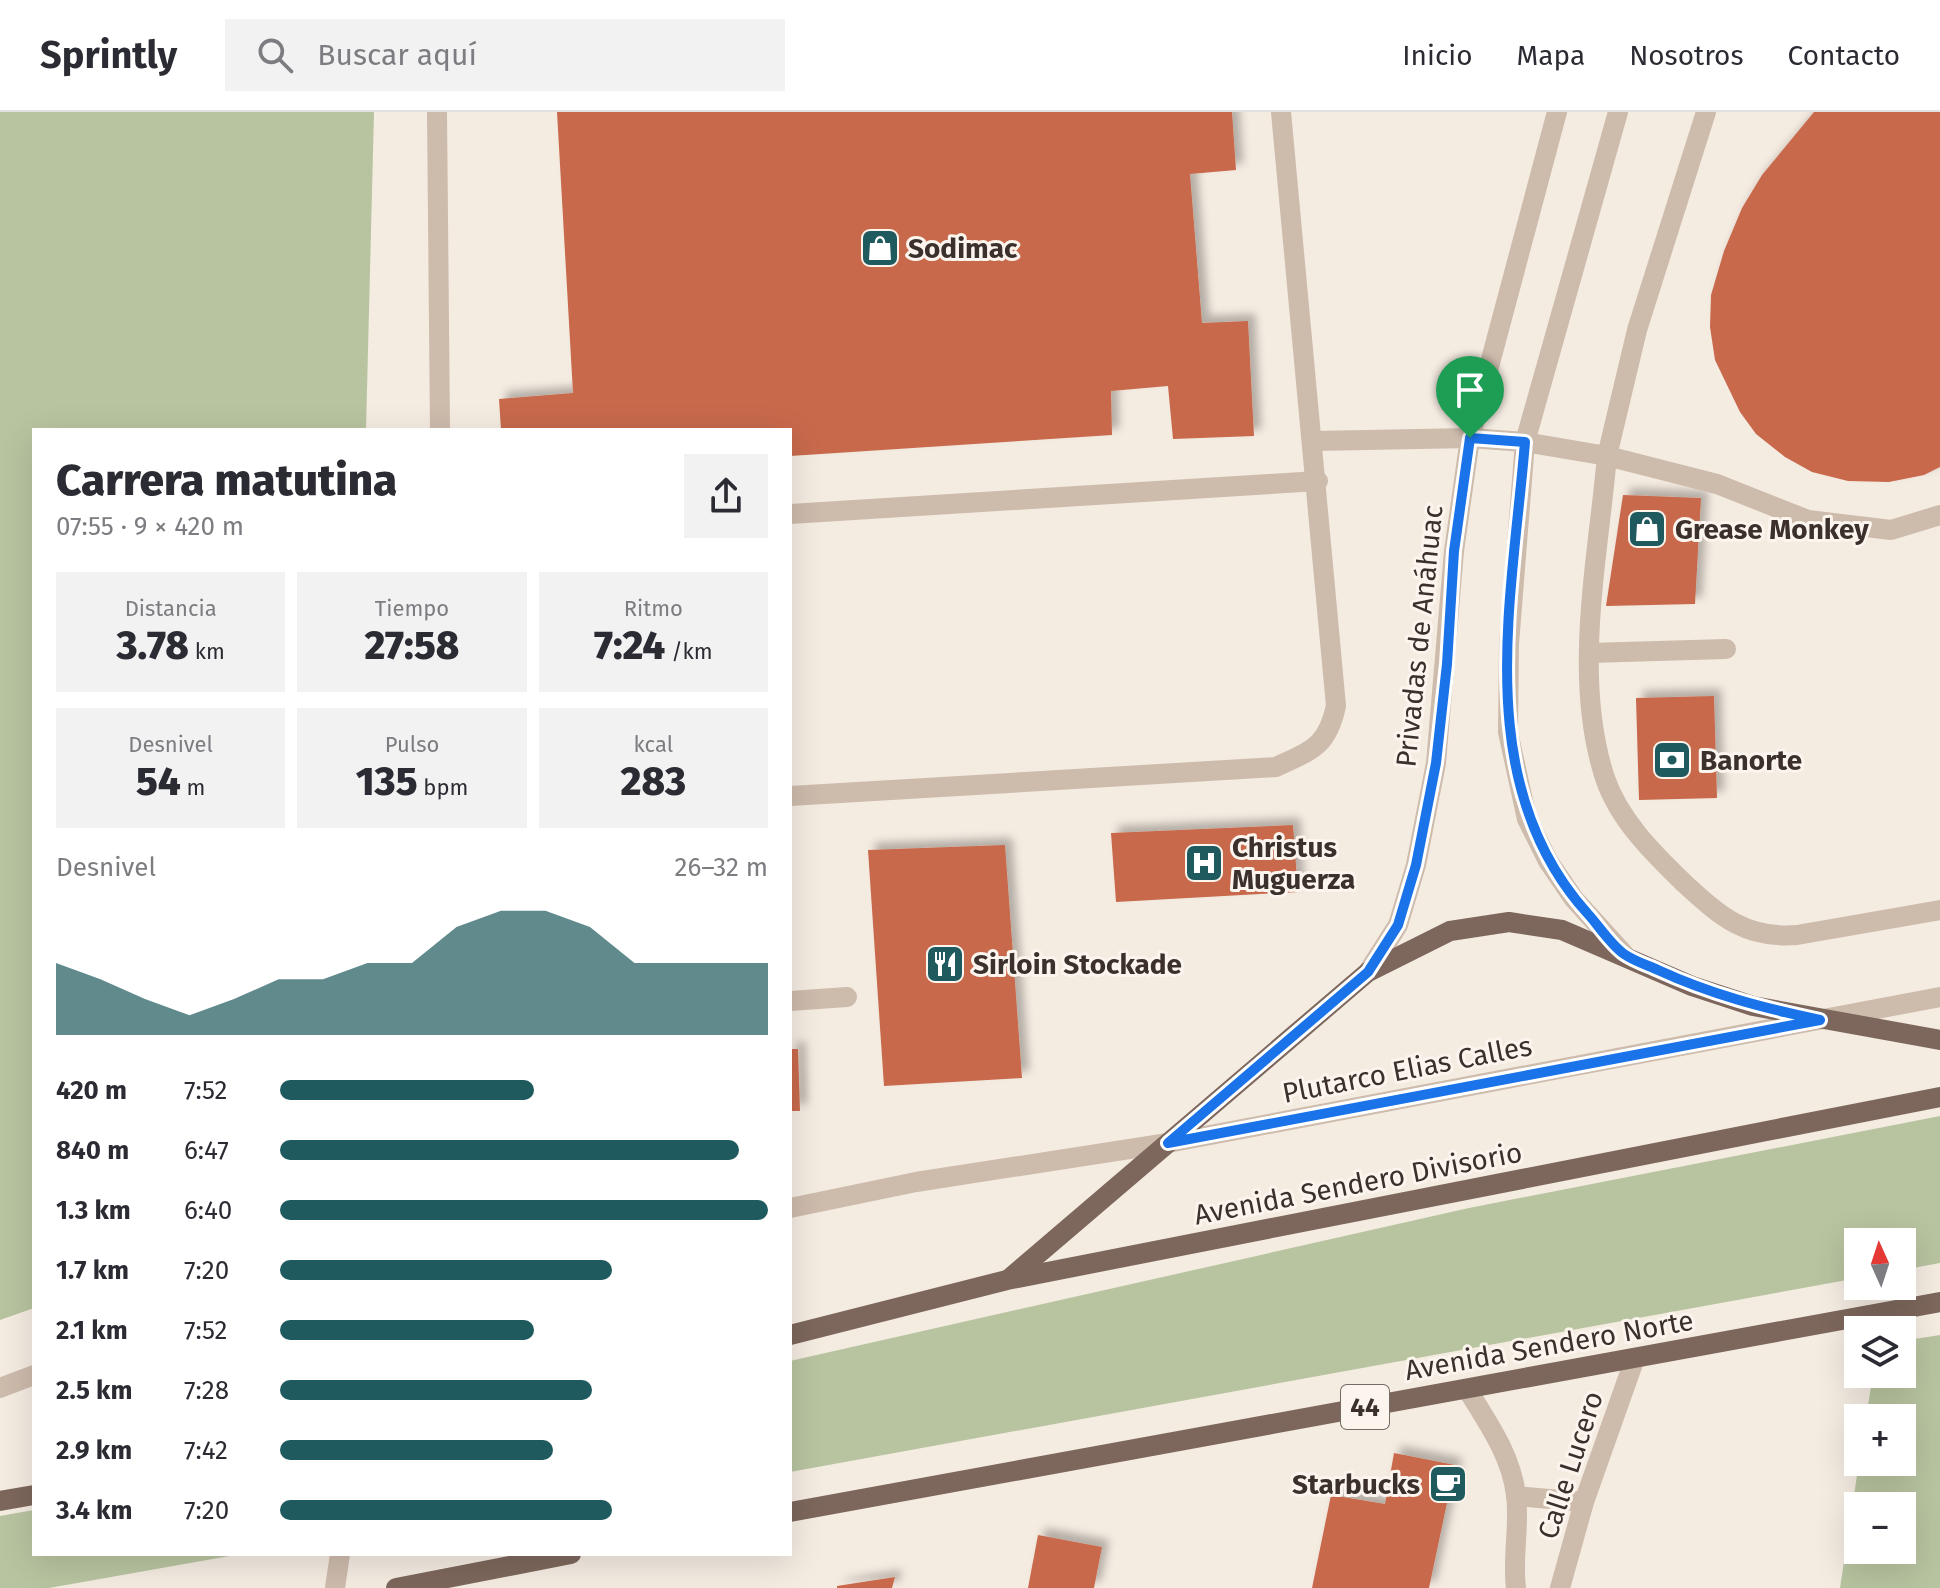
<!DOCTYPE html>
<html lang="es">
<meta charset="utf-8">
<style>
body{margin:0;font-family:"Fira Sans",sans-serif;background:#f2f2f3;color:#2b2b33;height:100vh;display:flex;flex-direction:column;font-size:30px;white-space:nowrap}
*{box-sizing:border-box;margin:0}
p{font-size:26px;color:#7c7c81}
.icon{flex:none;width:44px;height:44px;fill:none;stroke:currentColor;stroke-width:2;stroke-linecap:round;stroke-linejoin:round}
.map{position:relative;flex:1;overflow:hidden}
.panel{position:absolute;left:32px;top:316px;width:760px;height:1128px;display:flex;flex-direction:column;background:#fff;border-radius:0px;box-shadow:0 8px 32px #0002}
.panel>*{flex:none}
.needle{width:52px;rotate:357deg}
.buttons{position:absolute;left:1844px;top:1116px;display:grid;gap:16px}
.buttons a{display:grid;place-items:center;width:72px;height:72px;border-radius:0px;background:#fff;box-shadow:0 8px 32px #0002;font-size:40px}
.pin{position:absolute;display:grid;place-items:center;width:68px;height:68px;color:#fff;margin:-82px -34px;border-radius:50% 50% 50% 0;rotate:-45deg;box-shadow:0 0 8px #0007}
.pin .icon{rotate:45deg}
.round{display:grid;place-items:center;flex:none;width:84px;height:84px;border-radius:0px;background:#f2f2f3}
.summary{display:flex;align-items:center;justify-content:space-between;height:136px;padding:0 24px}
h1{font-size:44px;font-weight:800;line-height:60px}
.figures{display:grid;grid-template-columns:repeat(3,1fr);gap:12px;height:136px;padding:8px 24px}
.figures div{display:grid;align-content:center;border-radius:0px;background:#f2f2f3;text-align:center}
.figures b{font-size:40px;font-weight:800}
.figures small{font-size:22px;font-weight:400}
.figures p{font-size:22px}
.chart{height:224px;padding:16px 24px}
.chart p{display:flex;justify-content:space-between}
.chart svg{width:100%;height:144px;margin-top:8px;fill:#1f5a5e;opacity:.7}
ul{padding:0 24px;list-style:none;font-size:26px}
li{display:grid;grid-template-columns:128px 96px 1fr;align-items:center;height:60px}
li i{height:20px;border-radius:10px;background:#1f5a5e}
header{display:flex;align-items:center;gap:48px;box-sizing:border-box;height:112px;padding:0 40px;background:#fff;border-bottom:2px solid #e1e1e2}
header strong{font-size:38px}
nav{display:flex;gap:44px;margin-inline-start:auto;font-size:28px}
.search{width:560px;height:72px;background:#f2f2f3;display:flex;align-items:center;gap:20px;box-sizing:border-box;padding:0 28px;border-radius:0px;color:#7c7c81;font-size:30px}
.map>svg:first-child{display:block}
.green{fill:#b8c4a0;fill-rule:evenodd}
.building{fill:#c8694b;filter:url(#shadow)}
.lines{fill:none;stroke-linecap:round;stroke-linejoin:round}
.minor{stroke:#cdbbac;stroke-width:20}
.major{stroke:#7d675c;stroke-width:20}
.route-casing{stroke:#fff;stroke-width:16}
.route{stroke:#1a73e8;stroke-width:10}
.labels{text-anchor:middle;stroke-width:6;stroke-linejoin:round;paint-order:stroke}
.shield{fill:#fbf5ee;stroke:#756b66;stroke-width:2}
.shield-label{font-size:26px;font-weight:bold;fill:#3b302b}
.poi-label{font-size:28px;font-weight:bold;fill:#3b302b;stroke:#fbf5ee;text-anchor:start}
.street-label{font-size:28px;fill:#3b302b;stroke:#fbf5ee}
</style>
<header>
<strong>Sprintly</strong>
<div class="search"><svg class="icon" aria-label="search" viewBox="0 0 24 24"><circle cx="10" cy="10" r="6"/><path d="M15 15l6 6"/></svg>Buscar aquí</div>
<nav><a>Inicio</a><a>Mapa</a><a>Nosotros</a><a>Contacto</a></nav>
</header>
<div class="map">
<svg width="1940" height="1476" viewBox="0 0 1940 1476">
<defs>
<filter id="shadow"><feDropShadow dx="7" dy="-7" stdDeviation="4" flood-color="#0004"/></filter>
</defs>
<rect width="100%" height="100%" fill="#f4ebe1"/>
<g class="green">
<polygon points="0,0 374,0 366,318 34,318 34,1196 0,1208"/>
<polygon points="1940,1004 1940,1151 1902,1158 1902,1130 1858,1130 1858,1166 790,1360 790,1249 1469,1096"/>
<path d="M1940,1223V1476H1840L1859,1350H1902V1306H1866L1873,1262H1902V1229ZM1858,1394H1902V1438H1858Z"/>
<polygon points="34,1398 34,1442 241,1442 49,1476 0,1476 0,1404"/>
</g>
<g class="building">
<polygon points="557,0 1232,0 1236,58 1190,62 1202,211 1248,209 1254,324 1173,327 1168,274 1111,279 1112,323 790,344 790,318 501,318 499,287 573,281"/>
<polygon points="1814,0 1940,0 1940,355 1924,363 1889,370 1848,369 1812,360 1785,345 1756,322 1740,300 1715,248 1710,215 1711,183 1724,139 1742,96 1762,63"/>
<polygon points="1623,383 1701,386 1695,492 1606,494"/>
<polygon points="1714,584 1717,686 1639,688 1636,586"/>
<polygon points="1293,713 1298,780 1116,790 1111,721"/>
<polygon points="1005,733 1022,966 884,974 868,738"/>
<polygon points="790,937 798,937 800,999 790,999"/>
<polygon points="1394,1341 1455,1353 1429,1476 1312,1476 1331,1383 1385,1392"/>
<polygon points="1038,1423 1102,1435 1094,1476 1028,1476"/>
<polygon points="895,1465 892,1476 837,1476 837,1474"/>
</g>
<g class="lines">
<g class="minor">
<polyline points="437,0 440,318"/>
<polyline points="1618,0 1525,330 1509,532 1508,620 1527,707 1548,749 1574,787 1624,842"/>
<polyline points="1314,329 1470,326 1525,330 1607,344 1637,218 1706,0"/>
<polyline points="790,402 1318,369"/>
<path d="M1940,403L1891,418L1808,408L1717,372L1607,344C1598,447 1572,566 1605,666C1619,708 1654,742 1685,772C1721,805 1746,827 1797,823L1940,798"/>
<polyline points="1589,541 1726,537"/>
<path d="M790,684L1276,655C1312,638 1327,635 1336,594L1281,0"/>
<polyline points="1368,860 1398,813 1416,753 1436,651 1454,439 1470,326 1557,0"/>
<polyline points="790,889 847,885"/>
<polyline points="790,1096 916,1070 1168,1031 1940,885"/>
<polyline points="0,1276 34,1263"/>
<path d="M1467,1277C1488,1311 1511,1343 1516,1383C1520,1414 1512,1445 1516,1476"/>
<polyline points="1516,1384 1584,1390"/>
<polyline points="335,1476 340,1442"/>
<polyline points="1560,1476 1584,1390 1635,1246"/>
</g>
<g class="major">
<polyline points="1010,1166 1368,860 1450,819 1509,810 1562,818 1692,874 1753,894 1940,928"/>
<polyline points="790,1223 1007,1168 1940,985"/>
<polyline points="0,1389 34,1383"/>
<polyline points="790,1400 1940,1190"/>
<polyline points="396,1476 571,1442"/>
</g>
</g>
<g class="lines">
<defs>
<path id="route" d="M1470,326L1525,330C1512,489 1470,672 1588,802C1599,814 1611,833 1624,842C1634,849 1647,853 1658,858C1710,882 1763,896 1820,908L1168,1031L1368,860L1398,813L1416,753L1436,651L1447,552L1454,439Z"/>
</defs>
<use href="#route" class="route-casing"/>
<use href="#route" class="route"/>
</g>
<defs>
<symbol id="shop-square" viewBox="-11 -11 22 22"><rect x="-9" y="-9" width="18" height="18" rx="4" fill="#1f5a5e" stroke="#fbf5ee"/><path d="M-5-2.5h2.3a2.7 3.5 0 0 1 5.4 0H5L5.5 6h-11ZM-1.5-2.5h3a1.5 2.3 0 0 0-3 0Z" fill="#fff"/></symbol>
<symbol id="bank-square" viewBox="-11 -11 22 22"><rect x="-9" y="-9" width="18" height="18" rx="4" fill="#1f5a5e" stroke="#fbf5ee"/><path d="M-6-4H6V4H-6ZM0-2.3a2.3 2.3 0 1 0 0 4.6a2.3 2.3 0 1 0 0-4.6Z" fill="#fff"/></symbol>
<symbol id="hospital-square" viewBox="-11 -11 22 22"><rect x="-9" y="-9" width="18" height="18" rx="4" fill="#1f5a5e" stroke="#fbf5ee"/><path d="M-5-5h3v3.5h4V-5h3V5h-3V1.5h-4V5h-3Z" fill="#fff"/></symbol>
<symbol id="restaurant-square" viewBox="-11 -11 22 22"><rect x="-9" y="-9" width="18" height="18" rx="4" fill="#1f5a5e" stroke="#fbf5ee"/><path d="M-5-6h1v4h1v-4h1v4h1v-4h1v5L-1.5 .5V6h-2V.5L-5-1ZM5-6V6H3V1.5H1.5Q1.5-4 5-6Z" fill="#fff"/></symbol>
<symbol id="cafe-square" viewBox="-11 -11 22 22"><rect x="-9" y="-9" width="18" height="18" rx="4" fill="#1f5a5e" stroke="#fbf5ee"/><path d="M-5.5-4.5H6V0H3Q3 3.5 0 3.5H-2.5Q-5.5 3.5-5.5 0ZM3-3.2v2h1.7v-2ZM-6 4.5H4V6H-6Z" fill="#fff"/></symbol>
</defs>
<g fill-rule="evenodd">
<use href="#shop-square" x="858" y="114" width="44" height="44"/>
<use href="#shop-square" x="1625" y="395" width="44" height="44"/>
<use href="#bank-square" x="1650" y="626" width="44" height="44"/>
<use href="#hospital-square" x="1182" y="729" width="44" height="44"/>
<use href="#restaurant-square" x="923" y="830" width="44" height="44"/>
<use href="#cafe-square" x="1426" y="1350" width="44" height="44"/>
</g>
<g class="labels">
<rect class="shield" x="1341" y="1273" width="48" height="44" rx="6"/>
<g class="shield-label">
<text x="1365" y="1304">44</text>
</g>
<g class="poi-label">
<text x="908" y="146">Sodimac</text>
<text x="1675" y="427">Grease Monkey</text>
<text x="1700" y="658">Banorte</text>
<text x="1232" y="745">Christus<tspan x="1232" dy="32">Muguerza</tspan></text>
<text x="973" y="862">Sirloin Stockade</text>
<text x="1420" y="1382" text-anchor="end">Starbucks</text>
</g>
<g class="street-label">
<text transform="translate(1419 524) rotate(-84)" y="10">Privadas de Anáhuac</text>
<text transform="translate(1407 957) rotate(-11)" y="10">Plutarco Elias Calles</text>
<text transform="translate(1358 1071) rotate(-11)" y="10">Avenida Sendero Divisorio</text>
<text transform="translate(1549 1233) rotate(-10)" y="10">Avenida Sendero Norte</text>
<text transform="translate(1570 1353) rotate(-72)" y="10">Calle Lucero</text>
</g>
</g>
</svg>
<div class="buttons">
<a><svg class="needle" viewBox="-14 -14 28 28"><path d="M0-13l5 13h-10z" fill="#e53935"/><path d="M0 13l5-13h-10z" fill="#7c7c81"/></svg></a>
<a><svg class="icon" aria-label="layers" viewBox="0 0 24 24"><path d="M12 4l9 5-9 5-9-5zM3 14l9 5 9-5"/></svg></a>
<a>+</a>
<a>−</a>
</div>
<div class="pin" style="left:1470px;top:326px;background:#1e9e55"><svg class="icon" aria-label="arrive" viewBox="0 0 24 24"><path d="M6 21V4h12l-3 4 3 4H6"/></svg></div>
<section class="panel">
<div class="summary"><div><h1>Carrera matutina</h1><p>07:55 · 9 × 420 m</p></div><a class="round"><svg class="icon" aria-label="share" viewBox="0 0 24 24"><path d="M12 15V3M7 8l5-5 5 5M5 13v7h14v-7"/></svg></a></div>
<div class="figures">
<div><p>Distancia</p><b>3.78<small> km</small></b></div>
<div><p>Tiempo</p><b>27:58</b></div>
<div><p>Ritmo</p><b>7:24<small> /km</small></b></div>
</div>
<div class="figures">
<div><p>Desnivel</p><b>54<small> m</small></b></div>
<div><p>Pulso</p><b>135<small> bpm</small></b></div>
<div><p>kcal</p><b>283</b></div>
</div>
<div class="chart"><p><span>Desnivel</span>26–32 m</p>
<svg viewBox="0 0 160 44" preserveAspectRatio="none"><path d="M0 44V22L10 27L20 33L30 38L40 33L50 27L60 27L70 22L80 22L90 11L100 6L110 6L120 11L130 22L140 22L150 22L160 22V44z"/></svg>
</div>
<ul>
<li><b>420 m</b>7:52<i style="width:52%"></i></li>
<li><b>840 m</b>6:47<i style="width:94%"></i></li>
<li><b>1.3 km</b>6:40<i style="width:100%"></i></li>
<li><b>1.7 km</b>7:20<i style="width:68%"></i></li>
<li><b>2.1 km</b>7:52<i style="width:52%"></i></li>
<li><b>2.5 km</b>7:28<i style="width:64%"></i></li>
<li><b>2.9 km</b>7:42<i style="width:56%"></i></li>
<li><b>3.4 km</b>7:20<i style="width:68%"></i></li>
</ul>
</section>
</div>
